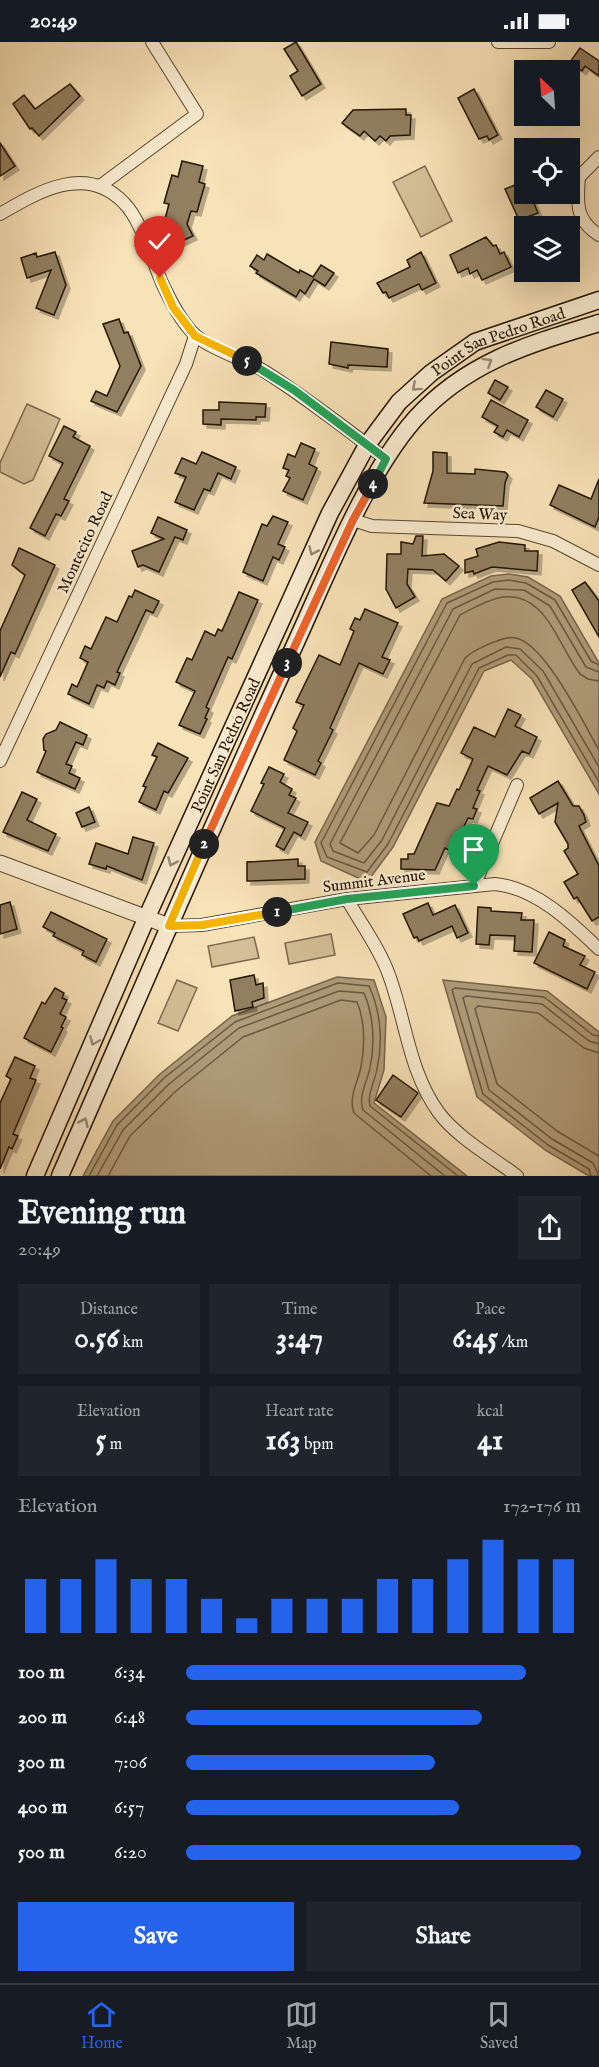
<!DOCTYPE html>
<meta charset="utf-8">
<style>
body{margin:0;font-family:"IM FELL English",serif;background:#20242c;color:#f1f3f6;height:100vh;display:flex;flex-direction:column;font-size:22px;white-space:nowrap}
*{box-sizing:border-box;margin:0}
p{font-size:20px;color:#9ea1a6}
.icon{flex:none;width:33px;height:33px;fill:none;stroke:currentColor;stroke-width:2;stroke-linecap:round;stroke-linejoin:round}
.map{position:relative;height:1134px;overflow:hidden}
.details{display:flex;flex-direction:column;background:#171b24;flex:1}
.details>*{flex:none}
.needle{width:39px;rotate:335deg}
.fabs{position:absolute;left:514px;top:18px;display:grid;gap:12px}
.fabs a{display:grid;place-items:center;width:66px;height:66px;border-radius:0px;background:#171b24;box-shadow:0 6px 24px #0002;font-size:30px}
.pin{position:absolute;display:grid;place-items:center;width:51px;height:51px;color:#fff;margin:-62px -26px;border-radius:50% 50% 50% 0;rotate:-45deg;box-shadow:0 0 6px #0007}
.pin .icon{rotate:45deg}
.km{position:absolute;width:30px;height:30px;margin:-15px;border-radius:50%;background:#222;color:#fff;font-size:16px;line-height:30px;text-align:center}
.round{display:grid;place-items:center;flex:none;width:63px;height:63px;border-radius:0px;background:#20242c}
.summary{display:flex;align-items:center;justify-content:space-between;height:102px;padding:0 18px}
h1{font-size:33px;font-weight:700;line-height:45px}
.stats{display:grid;grid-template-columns:repeat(3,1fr);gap:9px;height:102px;padding:6px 18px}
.stats div{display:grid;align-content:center;border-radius:0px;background:#20242c;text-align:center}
.stats b{font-size:30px;font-weight:700}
.stats small{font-size:16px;font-weight:400}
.stats p{font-size:16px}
.chart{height:168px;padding:12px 18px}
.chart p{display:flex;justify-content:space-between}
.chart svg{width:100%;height:108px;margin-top:6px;stroke:#2563eb;stroke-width:6}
.action{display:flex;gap:12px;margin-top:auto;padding:12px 18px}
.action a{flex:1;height:69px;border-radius:0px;background:#2563eb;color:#fff;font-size:24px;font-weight:700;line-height:69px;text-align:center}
.action a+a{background:#20242c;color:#f1f3f6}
ul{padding:0 18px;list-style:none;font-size:20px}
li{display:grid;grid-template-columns:96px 72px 1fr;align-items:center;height:45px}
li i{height:15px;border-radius:8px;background:#2563eb}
.status{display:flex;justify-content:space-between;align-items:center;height:42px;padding:0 30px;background:#171b24;direction:ltr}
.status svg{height:16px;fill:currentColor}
.tabs{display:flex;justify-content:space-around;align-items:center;height:84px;border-top:2px solid #363941;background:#171b24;font-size:16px;color:#9ea1a6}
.tabs a{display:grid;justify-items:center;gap:3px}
.tabs .current{color:#2563eb}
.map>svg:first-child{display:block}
.green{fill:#d4bf98;stroke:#7c694e;stroke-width:1.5}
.water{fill:#b09c7a;stroke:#78654a;stroke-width:1.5}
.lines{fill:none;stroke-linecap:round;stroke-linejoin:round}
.shore{stroke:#6a583e;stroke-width:1.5}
.building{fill:#927f61;stroke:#231303;stroke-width:1.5;filter:url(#shadow)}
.minor-casing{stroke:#584730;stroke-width:14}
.tertiary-casing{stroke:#584730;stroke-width:17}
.secondary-casing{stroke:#231303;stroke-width:19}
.minor{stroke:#faecd0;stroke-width:12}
.tertiary{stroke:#faecd0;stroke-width:15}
.secondary{stroke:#faecd0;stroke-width:16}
.oneway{stroke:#998a74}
.split-1-casing{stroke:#fff;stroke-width:12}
.split-2-casing{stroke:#fff;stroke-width:12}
.split-3-casing{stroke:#fff;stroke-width:12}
.split-4-casing{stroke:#fff;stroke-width:12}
.split-5-casing{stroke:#fff;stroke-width:12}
.split-6-casing{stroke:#fff;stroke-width:12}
.split-1{stroke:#22a559;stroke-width:8}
.split-2{stroke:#f5b400;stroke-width:8}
.split-3{stroke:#f0652b;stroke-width:8}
.split-4{stroke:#f0652b;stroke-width:8}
.split-5{stroke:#22a559;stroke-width:8}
.split-6{stroke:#f5b400;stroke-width:8}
.labels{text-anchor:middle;stroke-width:5;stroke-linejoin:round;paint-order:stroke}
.street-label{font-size:16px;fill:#231303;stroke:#faecd0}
</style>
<div class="status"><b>20:49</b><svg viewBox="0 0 49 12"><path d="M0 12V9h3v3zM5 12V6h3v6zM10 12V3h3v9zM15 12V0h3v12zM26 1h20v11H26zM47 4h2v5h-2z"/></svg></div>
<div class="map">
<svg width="599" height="1134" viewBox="0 0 599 1134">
<defs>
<filter id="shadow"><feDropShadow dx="4" dy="4" stdDeviation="0" flood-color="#0004"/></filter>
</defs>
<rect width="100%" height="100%" fill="#f8e2b7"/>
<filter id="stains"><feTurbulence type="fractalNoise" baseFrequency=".00333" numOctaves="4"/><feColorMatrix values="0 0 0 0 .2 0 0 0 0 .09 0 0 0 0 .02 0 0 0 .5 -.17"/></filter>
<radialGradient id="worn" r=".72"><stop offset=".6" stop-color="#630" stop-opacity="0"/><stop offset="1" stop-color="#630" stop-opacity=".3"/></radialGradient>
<g class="green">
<polygon points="425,124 452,179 421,195 393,140"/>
<polygon points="27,362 60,377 33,438 24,442 0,430 0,421"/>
<polygon points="331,892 335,913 289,922 285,901"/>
<polygon points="254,895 259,916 212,925 208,904"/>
<polygon points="177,938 197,946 178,989 158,981"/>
</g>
<g class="water">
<polygon points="509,532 528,535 560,554 599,621 599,752 532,637 511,618 484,629 393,805 367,840 321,819 315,800 442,557 491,534"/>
<polygon points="337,935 374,938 386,975 384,1028 374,1061 467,1134 83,1134 113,1079 160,1032 232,974"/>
<polygon points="443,938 547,949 599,990 599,1134 589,1134 545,1108 477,1055"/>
</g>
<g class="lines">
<g class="shore">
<polyline points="599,623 591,619 555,558 526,541 509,538 493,540 447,561 321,801 327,815 367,830 388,802 479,626 508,613 516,613 537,634 599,740"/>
<polyline points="599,630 586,625 550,564 524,548 495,547 453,567 330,802 333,809 364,821 382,798 472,622 506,605 520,607 543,629 599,725"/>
<path d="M599,639L588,637L580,632C558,604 545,545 498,556C485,559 472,567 460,573L340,801L358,811L374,793L465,616C472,609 480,606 489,602C498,599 507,594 516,596C545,602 584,682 599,708"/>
<polyline points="599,1011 584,1006 538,971 478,964 475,967 497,1042 557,1089 599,1114"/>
<path d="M89,1134L117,1083L164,1036L235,980L338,941L369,944C381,970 383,1000 377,1027C375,1039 367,1052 370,1064L458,1134"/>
<path d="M97,1134L123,1088L169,1042L239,986L339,949L364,951C374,974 375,1002 370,1026C367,1040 358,1054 363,1068L445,1134"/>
<path d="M108,1134L130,1094L176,1049L243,995L341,958L357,960C365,979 365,1004 361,1025C358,1040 348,1055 354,1071L431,1134"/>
<polyline points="591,1134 589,1127 548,1103 483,1052 452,948 455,946 544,955 593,993 599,994"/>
<polyline points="599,1134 593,1121 552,1097 489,1048 463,956 466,954 542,962 589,999 599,1002"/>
</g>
</g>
<g class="building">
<polygon points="296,0 321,42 302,54 290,34 298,29 284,7"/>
<polygon points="580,6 599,19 599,34 585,24 582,29 570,20"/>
<polygon points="70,42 80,54 39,94 32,86 30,87 13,62 24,53 35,67"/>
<polygon points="474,47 498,93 489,98 487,94 479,97 458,56"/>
<polygon points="406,67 406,73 411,73 410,93 390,94 386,99 380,94 375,99 364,89 360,94 342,81 353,68"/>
<polygon points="0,101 15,124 0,134"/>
<polygon points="182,119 203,124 199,140 205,142 197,170 191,169 187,182 193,194 178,201 165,177 169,162 164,161 172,133 178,135"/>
<polygon points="525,139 525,152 530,152 538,171 519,178 505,147"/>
<polygon points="486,195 493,204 496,203 500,212 504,210 511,225 482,238 477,228 470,232 468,226 458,231 450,213"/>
<polygon points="55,210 66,243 54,273 36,266 51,228 27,236 21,216 36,211 37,215"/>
<polygon points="421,210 436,241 422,248 419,242 389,256 386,250 383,251 377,241 410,225 407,218"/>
<polygon points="267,212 299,231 300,228 313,235 321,223 334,231 325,244 314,237 305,252 300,248 296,255 256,231 258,229 250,224 257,213 264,218"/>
<polygon points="119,277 124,291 128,290 141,324 117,370 91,359 96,349 107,354 120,324 103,282"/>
<polygon points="331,300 388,307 387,325 348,323 348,326 329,322"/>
<polygon points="495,338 508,345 500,358 488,351"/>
<polygon points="546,348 563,357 553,375 536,365"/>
<polygon points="491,358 528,378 519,395 507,388 503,395 494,390 498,384 482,375"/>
<polygon points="219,360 266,362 265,375 256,375 256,378 221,377 221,383 203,382 203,368 219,368"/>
<polygon points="64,384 76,390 73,395 90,404 64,457 69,459 61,474 56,472 45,494 30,486 63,421 49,414"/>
<polygon points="301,401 315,407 309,422 317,426 303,458 283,449 290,436 286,434 289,428 283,426 288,412 295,415"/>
<polygon points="202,410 236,425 231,437 218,431 210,449 204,447 194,468 175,460 186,435 175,431 182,416 196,422"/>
<polygon points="433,410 447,411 447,431 475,432 475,427 505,430 508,433 505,441 503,464 424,461 433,429"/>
<polygon points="599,437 599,475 595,485 550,463 559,443 591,457"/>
<polygon points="273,474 288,480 278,502 285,505 279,518 273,515 263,539 243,530 262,482 267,484"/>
<polygon points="158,475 187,488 183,498 175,495 159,530 143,523 138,525 132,509 164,497 151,491"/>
<polygon points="416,494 423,494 422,514 444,512 459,524 446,539 433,528 408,527 407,542 415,555 396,566 386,547 387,512 401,512 401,500 413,502"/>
<polygon points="499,500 525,503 525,509 538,509 537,529 492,525 474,532 473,529 465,531 465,518 478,514 476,507"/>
<polygon points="19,506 55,523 15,612 11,610 0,635 0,589 25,533 12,523"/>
<polygon points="585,540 599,559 599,595 572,548"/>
<polygon points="135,548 159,559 153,571 146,568 117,630 120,631 115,643 107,639 104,646 97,643 89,662 68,652 72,642 77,645 88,620 80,616 85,604 91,607 106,575 117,580 129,554 132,555"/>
<polygon points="239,550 258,558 232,617 228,615 206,665 209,667 205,676 207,677 200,692 179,683 195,649 176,640 187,616 192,618 205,589 215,594 218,587 222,589"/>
<polygon points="365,567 398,581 382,615 390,618 383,632 359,621 330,686 333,688 318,719 321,721 315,733 284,718 297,689 293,686 304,663 296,660 319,613 340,623 354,589 350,587 355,576 360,578"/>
<polygon points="508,667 521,673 515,684 537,695 529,712 522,709 507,733 488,724 477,748 480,749 473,766 477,767 473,777 468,776 459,795 468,799 461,814 445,806 435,828 401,827 401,817 408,817 408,812 414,812 437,761 449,764 457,747 459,748 473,717 461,711 474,685 495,695"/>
<polygon points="60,680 87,693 83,703 76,700 66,722 72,724 69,731 80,736 75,747 37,730 46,709 44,708 43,697 46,692 56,688"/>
<polygon points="158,701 188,716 168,751 164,749 156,768 139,760 146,745 143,744 157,715 152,713"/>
<polygon points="269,725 284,732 280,740 292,747 289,753 296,756 288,771 308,780 301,794 294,790 284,808 276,804 285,786 251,769 264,742 261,741"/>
<polygon points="558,739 573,764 579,764 584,773 586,780 579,784 599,824 599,875 592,879 577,855 574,857 564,840 578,832 564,809 568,806 568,802 555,780 558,761 539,772 530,756"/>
<polygon points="22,750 37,757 27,778 56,792 48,809 3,790"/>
<polygon points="89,765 95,780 82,785 76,771"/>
<polygon points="133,795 154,801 142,838 107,824 106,827 89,822 96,801 128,812"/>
<polygon points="298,817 298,824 305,824 305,837 247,839 247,820"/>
<polygon points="10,860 17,887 0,892 0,863"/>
<polygon points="428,861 433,873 455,863 468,891 457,896 452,884 419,899 417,895 414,896 403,872"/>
<polygon points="478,865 491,866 491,869 522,871 521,878 534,878 532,910 514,909 515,894 490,893 489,903 476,902"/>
<polygon points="51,870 107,897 96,920 82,913 84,909 53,894 55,891 43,885"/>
<polygon points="549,890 565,898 563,904 585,914 580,923 595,930 587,947 534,921"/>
<polygon points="254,933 256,943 263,941 264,956 252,960 253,965 235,969 230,938"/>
<polygon points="55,946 64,951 62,956 67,958 60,972 66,975 61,985 63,986 51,1010 24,996 42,960 45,962"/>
<polygon points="15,1015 35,1024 30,1036 36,1038 13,1092 18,1094 12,1107 9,1105 0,1127 0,1061 11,1037 6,1034"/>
<polygon points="393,1033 418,1051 401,1075 376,1058"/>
</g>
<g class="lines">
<defs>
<g id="minor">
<polyline points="498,0 549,0"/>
<path d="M599,115L579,135C577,160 575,178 599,193"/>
<polyline points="100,144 197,72 152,0"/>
<path d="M0,172C38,150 86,121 124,161C142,179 152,219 163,243C171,260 181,280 195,293C209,306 245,318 264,329C307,356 346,387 386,417"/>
<polyline points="353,478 372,484 518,489 553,499 599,523"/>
<polyline points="0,719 186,322 195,294"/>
<polyline points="474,844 517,743"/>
<path d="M347,857C361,882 380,907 389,933C406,979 409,1030 439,1071C458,1096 492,1115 517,1134"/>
<path d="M169,884L202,883L347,857L495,842C536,846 571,880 599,907"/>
</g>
<polyline id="tertiary" points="0,821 169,884"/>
<g id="secondary">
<path id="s1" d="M35,1134L146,877L330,471L367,403L399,360L431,331L475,300L599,258"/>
<path d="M60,1134C137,959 212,783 292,609C325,538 364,435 415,377C466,320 529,302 599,281"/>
</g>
</defs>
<use href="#minor" class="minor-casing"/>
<use href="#tertiary" class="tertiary-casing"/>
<use href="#secondary" class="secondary-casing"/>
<use href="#minor" class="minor"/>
<use href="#tertiary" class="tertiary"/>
<use href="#secondary" class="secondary"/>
</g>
<defs><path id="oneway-chevron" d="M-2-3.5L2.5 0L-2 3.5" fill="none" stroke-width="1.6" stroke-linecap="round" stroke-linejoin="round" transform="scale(1.5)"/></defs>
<g class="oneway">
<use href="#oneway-chevron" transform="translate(488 320) rotate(-32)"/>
<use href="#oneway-chevron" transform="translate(416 345) rotate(138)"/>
<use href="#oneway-chevron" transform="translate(313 509) rotate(114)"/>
<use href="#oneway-chevron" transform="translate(172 820) rotate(114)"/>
<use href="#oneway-chevron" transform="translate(94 999) rotate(113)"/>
<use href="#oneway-chevron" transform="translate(84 1080) rotate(-66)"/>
</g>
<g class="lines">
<defs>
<polyline id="split-1" points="277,870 347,857 474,844"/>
<polyline id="split-2" points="204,802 169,884 202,883 277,870"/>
<polyline id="split-3" points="204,802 287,621"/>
<polyline id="split-4" points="287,621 353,478 373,442"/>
<polyline id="split-5" points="247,319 294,348 386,417 373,442"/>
<polyline id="split-6" points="160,236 173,265 195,294 247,319"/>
</defs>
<use href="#split-1" class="split-1-casing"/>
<use href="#split-2" class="split-2-casing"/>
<use href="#split-3" class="split-3-casing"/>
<use href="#split-4" class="split-4-casing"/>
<use href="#split-5" class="split-5-casing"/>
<use href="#split-6" class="split-6-casing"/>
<use href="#split-1" class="split-1"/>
<use href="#split-2" class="split-2"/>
<use href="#split-3" class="split-3"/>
<use href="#split-4" class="split-4"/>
<use href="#split-5" class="split-5"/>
<use href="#split-6" class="split-6"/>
</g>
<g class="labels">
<g class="street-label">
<text dy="6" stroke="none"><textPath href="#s1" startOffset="975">Point San Pedro Road</textPath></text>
<text transform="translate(480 471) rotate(2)" y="6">Sea Way</text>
<text transform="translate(84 500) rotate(-65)" y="6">Montecito Road</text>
<text dy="6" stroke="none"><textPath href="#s1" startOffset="471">Point San Pedro Road</textPath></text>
<text transform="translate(374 838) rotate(-7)" y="6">Summit Avenue</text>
</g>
</g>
<rect width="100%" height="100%" filter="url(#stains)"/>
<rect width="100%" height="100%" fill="url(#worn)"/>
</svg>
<div class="fabs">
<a><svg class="needle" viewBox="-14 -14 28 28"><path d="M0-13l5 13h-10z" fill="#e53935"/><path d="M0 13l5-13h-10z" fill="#9ea1a6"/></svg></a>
<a><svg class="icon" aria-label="locate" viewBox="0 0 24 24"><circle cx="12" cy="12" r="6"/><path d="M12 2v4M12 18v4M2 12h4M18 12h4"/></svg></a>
<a><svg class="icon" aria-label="layers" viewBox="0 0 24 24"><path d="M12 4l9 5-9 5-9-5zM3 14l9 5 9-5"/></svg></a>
</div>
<div class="pin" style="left:474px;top:844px;background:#1e9e55"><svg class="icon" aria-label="arrive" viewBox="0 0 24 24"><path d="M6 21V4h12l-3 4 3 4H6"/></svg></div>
<div class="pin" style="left:160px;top:236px;background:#d93025"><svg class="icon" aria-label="check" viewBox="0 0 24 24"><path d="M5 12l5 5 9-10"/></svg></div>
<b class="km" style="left:277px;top:870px">1</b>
<b class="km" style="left:204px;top:802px">2</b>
<b class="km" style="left:287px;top:621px">3</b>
<b class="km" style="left:373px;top:442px">4</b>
<b class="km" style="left:247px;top:319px">5</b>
</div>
<section class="details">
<div class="summary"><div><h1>Evening run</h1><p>20:49</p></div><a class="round"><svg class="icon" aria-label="share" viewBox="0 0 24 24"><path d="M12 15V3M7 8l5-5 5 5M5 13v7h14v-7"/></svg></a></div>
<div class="stats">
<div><p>Distance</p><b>0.56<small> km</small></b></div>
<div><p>Time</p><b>3:47</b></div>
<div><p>Pace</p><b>6:45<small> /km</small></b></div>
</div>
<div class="stats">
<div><p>Elevation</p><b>5<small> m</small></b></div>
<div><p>Heart rate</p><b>163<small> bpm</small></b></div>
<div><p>kcal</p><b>41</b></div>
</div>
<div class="chart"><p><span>Elevation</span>172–176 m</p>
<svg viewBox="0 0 160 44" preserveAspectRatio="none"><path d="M5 44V22M15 44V22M25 44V14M35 44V22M45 44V22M55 44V30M65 44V38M75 44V30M85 44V30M95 44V30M105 44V22M115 44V22M125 44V14M135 44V6M145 44V14M155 44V14"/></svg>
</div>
<ul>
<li><b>100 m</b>6:34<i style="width:86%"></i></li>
<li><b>200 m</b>6:48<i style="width:75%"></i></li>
<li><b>300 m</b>7:06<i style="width:63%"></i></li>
<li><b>400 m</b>6:57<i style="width:69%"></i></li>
<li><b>500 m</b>6:20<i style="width:100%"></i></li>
</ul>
<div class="action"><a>Save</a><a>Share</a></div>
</section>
<nav class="tabs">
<a class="current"><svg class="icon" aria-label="home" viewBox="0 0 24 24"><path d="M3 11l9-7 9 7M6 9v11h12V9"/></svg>Home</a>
<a><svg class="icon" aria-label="map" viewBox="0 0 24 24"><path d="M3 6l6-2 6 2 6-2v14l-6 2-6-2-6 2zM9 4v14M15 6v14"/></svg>Map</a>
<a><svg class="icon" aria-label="saved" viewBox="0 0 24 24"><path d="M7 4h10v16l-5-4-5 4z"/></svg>Saved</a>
</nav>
